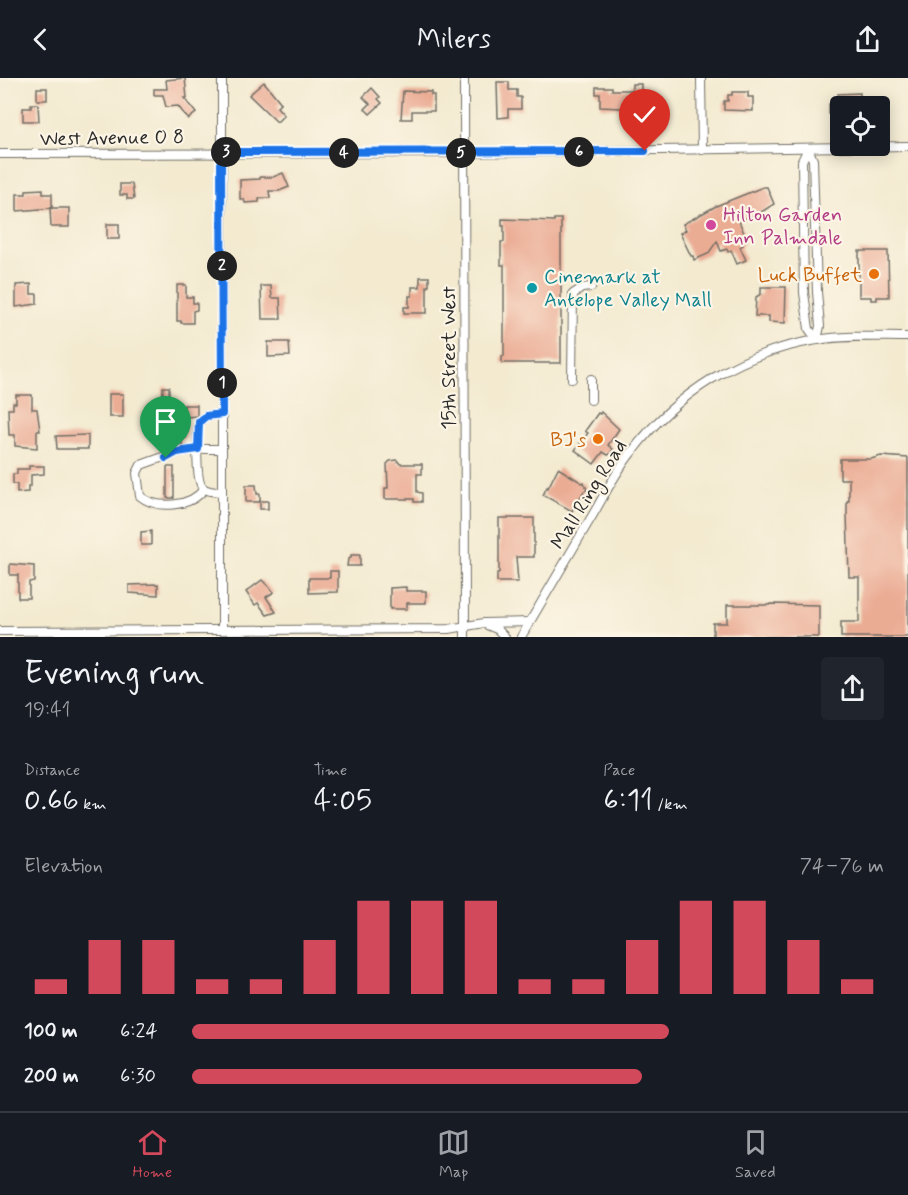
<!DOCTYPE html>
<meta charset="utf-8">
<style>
body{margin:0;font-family:Mynerve,sans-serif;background:#20242c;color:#f1f3f6;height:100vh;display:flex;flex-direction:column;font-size:22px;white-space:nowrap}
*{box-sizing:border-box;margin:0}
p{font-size:20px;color:#9ea1a6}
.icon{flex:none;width:33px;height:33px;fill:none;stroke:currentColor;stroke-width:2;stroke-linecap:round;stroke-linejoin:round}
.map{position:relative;height:559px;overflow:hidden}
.side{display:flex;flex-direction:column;background:#171b24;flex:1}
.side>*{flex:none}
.fabs{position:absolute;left:830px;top:18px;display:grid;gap:12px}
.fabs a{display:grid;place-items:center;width:60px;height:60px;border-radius:6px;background:#171b24;box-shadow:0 3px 15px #0003;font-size:30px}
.pin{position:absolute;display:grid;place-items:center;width:51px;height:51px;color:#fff;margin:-62px -26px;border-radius:50% 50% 50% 0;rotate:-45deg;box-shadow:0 0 6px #0007}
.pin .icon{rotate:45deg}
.km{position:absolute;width:30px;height:30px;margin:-15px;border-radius:50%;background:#222;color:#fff;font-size:16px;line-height:30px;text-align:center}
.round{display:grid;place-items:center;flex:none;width:63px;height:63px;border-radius:6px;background:#20242c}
.summary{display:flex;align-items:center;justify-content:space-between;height:102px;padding:0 24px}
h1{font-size:33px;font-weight:600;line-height:45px}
.figures{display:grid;grid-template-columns:repeat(3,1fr);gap:9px;height:102px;padding:6px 24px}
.figures div{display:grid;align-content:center}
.figures b{font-size:30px;font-weight:600}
.figures small{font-size:16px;font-weight:400}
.figures p{font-size:16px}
.chart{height:168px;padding:12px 24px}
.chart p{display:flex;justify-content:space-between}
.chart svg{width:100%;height:108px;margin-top:6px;stroke:#d1495b;stroke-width:6}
ul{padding:0 24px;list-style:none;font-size:20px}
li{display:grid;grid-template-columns:96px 72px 1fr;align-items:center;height:45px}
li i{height:15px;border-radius:8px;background:#d1495b}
header{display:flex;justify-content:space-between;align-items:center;height:78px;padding:0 24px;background:#171b24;font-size:27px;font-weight:600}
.dock{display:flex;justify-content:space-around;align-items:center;height:84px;border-top:2px solid #363941;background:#171b24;font-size:16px;color:#9ea1a6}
.dock a{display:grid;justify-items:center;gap:3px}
.dock .active{color:#d1495b}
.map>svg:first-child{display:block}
.building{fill:#ebac94}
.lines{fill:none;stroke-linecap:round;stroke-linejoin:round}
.minor-casing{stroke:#716e65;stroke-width:10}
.minor{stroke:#fff;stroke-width:8}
.route-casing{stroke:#fff;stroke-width:12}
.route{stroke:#1a73e8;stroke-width:8}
.hotel-dot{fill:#d1479c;stroke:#fcf5e5;stroke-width:2}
.food-dot{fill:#e8710a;stroke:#fcf5e5;stroke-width:2}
.culture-dot{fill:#0f9aa8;stroke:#fcf5e5;stroke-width:2}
.labels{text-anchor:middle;stroke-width:4.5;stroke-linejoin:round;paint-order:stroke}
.street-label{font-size:20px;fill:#2b2b2b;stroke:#fcf5e5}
.hotel-label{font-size:20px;fill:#b23c85;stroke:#fcf5e5;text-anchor:start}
.food-label{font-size:20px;fill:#c56008;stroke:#fcf5e5;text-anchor:end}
.culture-label{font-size:20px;fill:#0d838f;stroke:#fcf5e5;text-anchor:start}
</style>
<header><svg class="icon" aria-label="back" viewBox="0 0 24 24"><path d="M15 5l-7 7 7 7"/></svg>Milers<svg class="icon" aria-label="share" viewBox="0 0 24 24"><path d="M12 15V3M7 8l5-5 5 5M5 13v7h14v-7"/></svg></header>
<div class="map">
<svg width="908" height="559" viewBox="0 0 908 559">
<rect width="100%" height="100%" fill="#fcf5e5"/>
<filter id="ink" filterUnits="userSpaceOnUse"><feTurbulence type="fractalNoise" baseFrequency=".0167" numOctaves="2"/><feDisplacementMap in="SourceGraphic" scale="12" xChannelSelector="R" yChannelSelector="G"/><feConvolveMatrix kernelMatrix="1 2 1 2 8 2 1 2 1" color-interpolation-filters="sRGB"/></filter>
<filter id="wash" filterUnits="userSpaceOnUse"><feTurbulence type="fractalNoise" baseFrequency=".008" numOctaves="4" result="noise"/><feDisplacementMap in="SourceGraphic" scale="24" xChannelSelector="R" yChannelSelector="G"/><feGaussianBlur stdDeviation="1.35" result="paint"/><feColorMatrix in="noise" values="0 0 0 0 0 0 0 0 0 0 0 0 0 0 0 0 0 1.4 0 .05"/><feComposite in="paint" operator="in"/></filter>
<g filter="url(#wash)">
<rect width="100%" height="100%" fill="#f3ead0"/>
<g id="blocks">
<g class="building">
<polygon points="185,0 187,20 184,20 196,35 188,41 178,28 166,29 163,17 154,17 154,11 167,11 166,2"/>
<polygon points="264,4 281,25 277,29 284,37 277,44 249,17"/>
<polygon points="497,4 509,4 509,12 517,12 517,19 521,19 521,31 508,31 508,39 498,40"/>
<polygon points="632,6 641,6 641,31 600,29 600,16 596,16 596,9 612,9 612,12 632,12"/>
<rect x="37" y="10" width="10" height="12"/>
<polygon points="372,10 380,19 378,21 382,25 370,36 365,31 370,26 363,19"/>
<polygon points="403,13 431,14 431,17 434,17 434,33 412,33 412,41 401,41"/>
<polygon points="732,14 748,14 748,19 753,19 753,33 724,32 724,23 728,23 728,17 732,17"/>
<polygon points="860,15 860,28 840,28 840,36 829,36 829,26 838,26 838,16"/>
<polygon points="31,26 38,26 39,43 23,43 23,30 31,30"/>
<polygon points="283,95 289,109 279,113 269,113 270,120 259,120 259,124 245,125 244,121 240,121 240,102 260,101 260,99 273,99"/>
<polygon points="120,106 132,106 134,121 127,121 127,117 120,117"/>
<polygon points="763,109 767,109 774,126 763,133 739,143 747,162 741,164 743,167 740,169 746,182 737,186 731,172 728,174 727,171 721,173 717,163 708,176 694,182 693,178 691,178 680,155 686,152 683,146 716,128"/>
<polygon points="43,111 43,116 52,116 52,130 17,133 17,116 26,116 26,112"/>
<polygon points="50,130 69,130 69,149 51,149"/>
<polygon points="502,141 554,143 554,141 561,141 561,285 502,285 502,278 504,278 504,187 501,187 501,164 504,164 504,148 502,148"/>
<rect x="107" y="146" width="12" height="15"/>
<polygon points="859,173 888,173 889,219 877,219 877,222 871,222 871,219 859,219"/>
<polygon points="420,199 429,199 429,208 427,208 427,235 404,235 404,229 409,229 409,218 412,218 412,209 420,209"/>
<polygon points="31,206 31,216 37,216 37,226 16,229 16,207"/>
<polygon points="177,207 186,207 186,219 193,219 193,225 197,225 197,232 193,233 193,245 181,245 181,243 177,243"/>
<polygon points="261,208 271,208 272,220 280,220 281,241 262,241"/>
<polygon points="761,209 786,209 785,245 769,244 769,238 755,238 756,219 761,216"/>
<polygon points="268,264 289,264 290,278 268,279"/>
<polygon points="163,309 169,309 169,331 184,331 184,327 197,327 197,338 186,339 186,360 182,360 182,367 161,368"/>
<rect x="109" y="316" width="14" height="23"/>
<polygon points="16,317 32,317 32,331 37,331 40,353 37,353 37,370 15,368 15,357 9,357 8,331 13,331 13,325 16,325"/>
<polygon points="601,334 619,351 608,367 613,371 611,375 608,377 603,374 594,386 575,372 588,355 585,353 598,335 600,336"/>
<polygon points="88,357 88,371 57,371 56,358"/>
<polygon points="881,378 908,380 908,559 841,559 841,544 859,544 859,499 849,499 847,436 847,423 849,423 849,401 840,401 840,381 871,381"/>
<polygon points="397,382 400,386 422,386 422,396 417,396 417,414 422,415 422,424 414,424 414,421 385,421 385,410 388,410 387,386 390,383"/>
<polygon points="29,388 44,388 44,396 31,397 31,408 28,408 28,414 17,415 17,406 13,406 13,396 17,396 17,391 29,391"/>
<rect x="167" y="389" width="7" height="31"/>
<polygon points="558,390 582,405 584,404 587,412 584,413 572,433 543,417 547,409 548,410"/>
<polygon points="246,407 256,407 257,416 260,416 260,423 268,423 268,431 260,431 260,424 246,424"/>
<polygon points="499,440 534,440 534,479 516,479 518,504 497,504 497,495 499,495"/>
<polygon points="151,453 151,467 141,467 141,454"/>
<polygon points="351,477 360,477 360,488 347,488 348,481 351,480"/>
<polygon points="10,486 34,488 34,503 29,504 29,520 18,520 18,497 10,497"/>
<polygon points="330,493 338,493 338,514 309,515 309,500 330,500"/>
<polygon points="262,502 274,514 266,519 276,534 267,537 258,525 255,527 246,514"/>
<polygon points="158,506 158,517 129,515 129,507"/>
<polygon points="406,509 406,513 426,513 426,525 407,525 407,531 390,531 390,510"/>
<polygon points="771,526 819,527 819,559 713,559 713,545 727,545 727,527 769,527"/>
</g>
</g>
</g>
<g filter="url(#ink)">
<use href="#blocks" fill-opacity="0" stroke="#716e65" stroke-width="1.5"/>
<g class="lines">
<defs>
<g id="minor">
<polyline points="222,0 222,552"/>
<polyline points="464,0 465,559"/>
<polyline points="701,0 702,72"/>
<polyline points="808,70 802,83 804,215 809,251 817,262"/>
<polyline points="808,70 813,82 817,214 820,248 817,262"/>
<polyline points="0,76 464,75 908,68"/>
<polyline points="572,301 573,216 582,210 591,209"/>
<polyline points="591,301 591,322"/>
<path d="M222,336L206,338L199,344C197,355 195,403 203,410C208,414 216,414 222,414"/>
<path d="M204,411C191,429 157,432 140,418L137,395L141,387L177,374L198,371H222"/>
<polyline points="487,547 497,551 505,559"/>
<polyline points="0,553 449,551 484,545 530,544"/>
<path d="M521,559C543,521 566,483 588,445C602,422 614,396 631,375C677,314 742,274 817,262C847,257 878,259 908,259"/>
</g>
</defs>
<use href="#minor" class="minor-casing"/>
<use href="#minor" class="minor"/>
</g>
</g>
<g class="lines" filter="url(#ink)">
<defs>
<polyline id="route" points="166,380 177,374 198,371 199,344 206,338 222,336 221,74 645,73"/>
</defs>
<use href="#route" class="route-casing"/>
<use href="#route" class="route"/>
</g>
<circle class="hotel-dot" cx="711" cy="147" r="6"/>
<g class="food-dot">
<circle cx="874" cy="196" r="6"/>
<circle cx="598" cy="361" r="6"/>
</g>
<circle class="culture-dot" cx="532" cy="210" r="6"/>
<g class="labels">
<g class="street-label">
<text transform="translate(112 59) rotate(-1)" y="7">West Avenue O 8</text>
<text transform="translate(448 280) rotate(-90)" y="7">15th Street West</text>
<text transform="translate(588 416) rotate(-58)" y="7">Mall Ring Road</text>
</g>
<g class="hotel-label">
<text x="723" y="143">Hilton Garden<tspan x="723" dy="23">Inn Palmdale</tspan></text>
</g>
<g class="food-label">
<text x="862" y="203">Luck Buffet</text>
<text x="586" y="368">BJ's</text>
</g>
<g class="culture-label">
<text x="544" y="205">Cinemark at<tspan x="544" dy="23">Antelope Valley Mall</tspan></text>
</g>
</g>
</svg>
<div class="fabs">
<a><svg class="icon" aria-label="locate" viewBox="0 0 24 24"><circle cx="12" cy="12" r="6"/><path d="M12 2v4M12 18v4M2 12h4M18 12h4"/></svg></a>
</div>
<div class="pin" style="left:166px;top:380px;background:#1e9e55"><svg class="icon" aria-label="arrive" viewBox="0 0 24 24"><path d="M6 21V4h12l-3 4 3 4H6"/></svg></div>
<div class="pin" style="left:645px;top:73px;background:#d93025"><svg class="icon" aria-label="check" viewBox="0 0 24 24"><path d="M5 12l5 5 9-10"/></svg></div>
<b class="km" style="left:222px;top:305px">1</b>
<b class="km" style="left:222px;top:188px">2</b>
<b class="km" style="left:226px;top:74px">3</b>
<b class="km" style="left:344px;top:75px">4</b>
<b class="km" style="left:461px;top:75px">5</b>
<b class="km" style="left:579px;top:74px">6</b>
</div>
<section class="side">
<div class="summary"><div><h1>Evening run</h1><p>19:41</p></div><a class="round"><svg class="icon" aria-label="share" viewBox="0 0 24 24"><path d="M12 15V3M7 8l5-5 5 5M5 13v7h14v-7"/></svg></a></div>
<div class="figures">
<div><p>Distance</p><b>0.66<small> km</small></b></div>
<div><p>Time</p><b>4:05</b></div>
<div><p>Pace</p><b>6:11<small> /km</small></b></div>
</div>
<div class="chart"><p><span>Elevation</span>74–76 m</p>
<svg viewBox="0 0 160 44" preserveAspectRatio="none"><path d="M5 44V38M15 44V22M25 44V22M35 44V38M45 44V38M55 44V22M65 44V6M75 44V6M85 44V6M95 44V38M105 44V38M115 44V22M125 44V6M135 44V6M145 44V22M155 44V38"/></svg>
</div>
<ul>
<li><b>100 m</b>6:24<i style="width:69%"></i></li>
<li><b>200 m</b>6:30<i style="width:65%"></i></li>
</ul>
</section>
<nav class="dock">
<a class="active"><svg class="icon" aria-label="home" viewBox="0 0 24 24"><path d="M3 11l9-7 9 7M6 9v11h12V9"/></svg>Home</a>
<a><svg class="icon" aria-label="map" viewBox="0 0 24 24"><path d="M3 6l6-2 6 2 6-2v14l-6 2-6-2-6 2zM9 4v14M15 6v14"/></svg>Map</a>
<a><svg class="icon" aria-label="saved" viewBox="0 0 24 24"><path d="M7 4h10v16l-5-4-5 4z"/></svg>Saved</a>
</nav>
